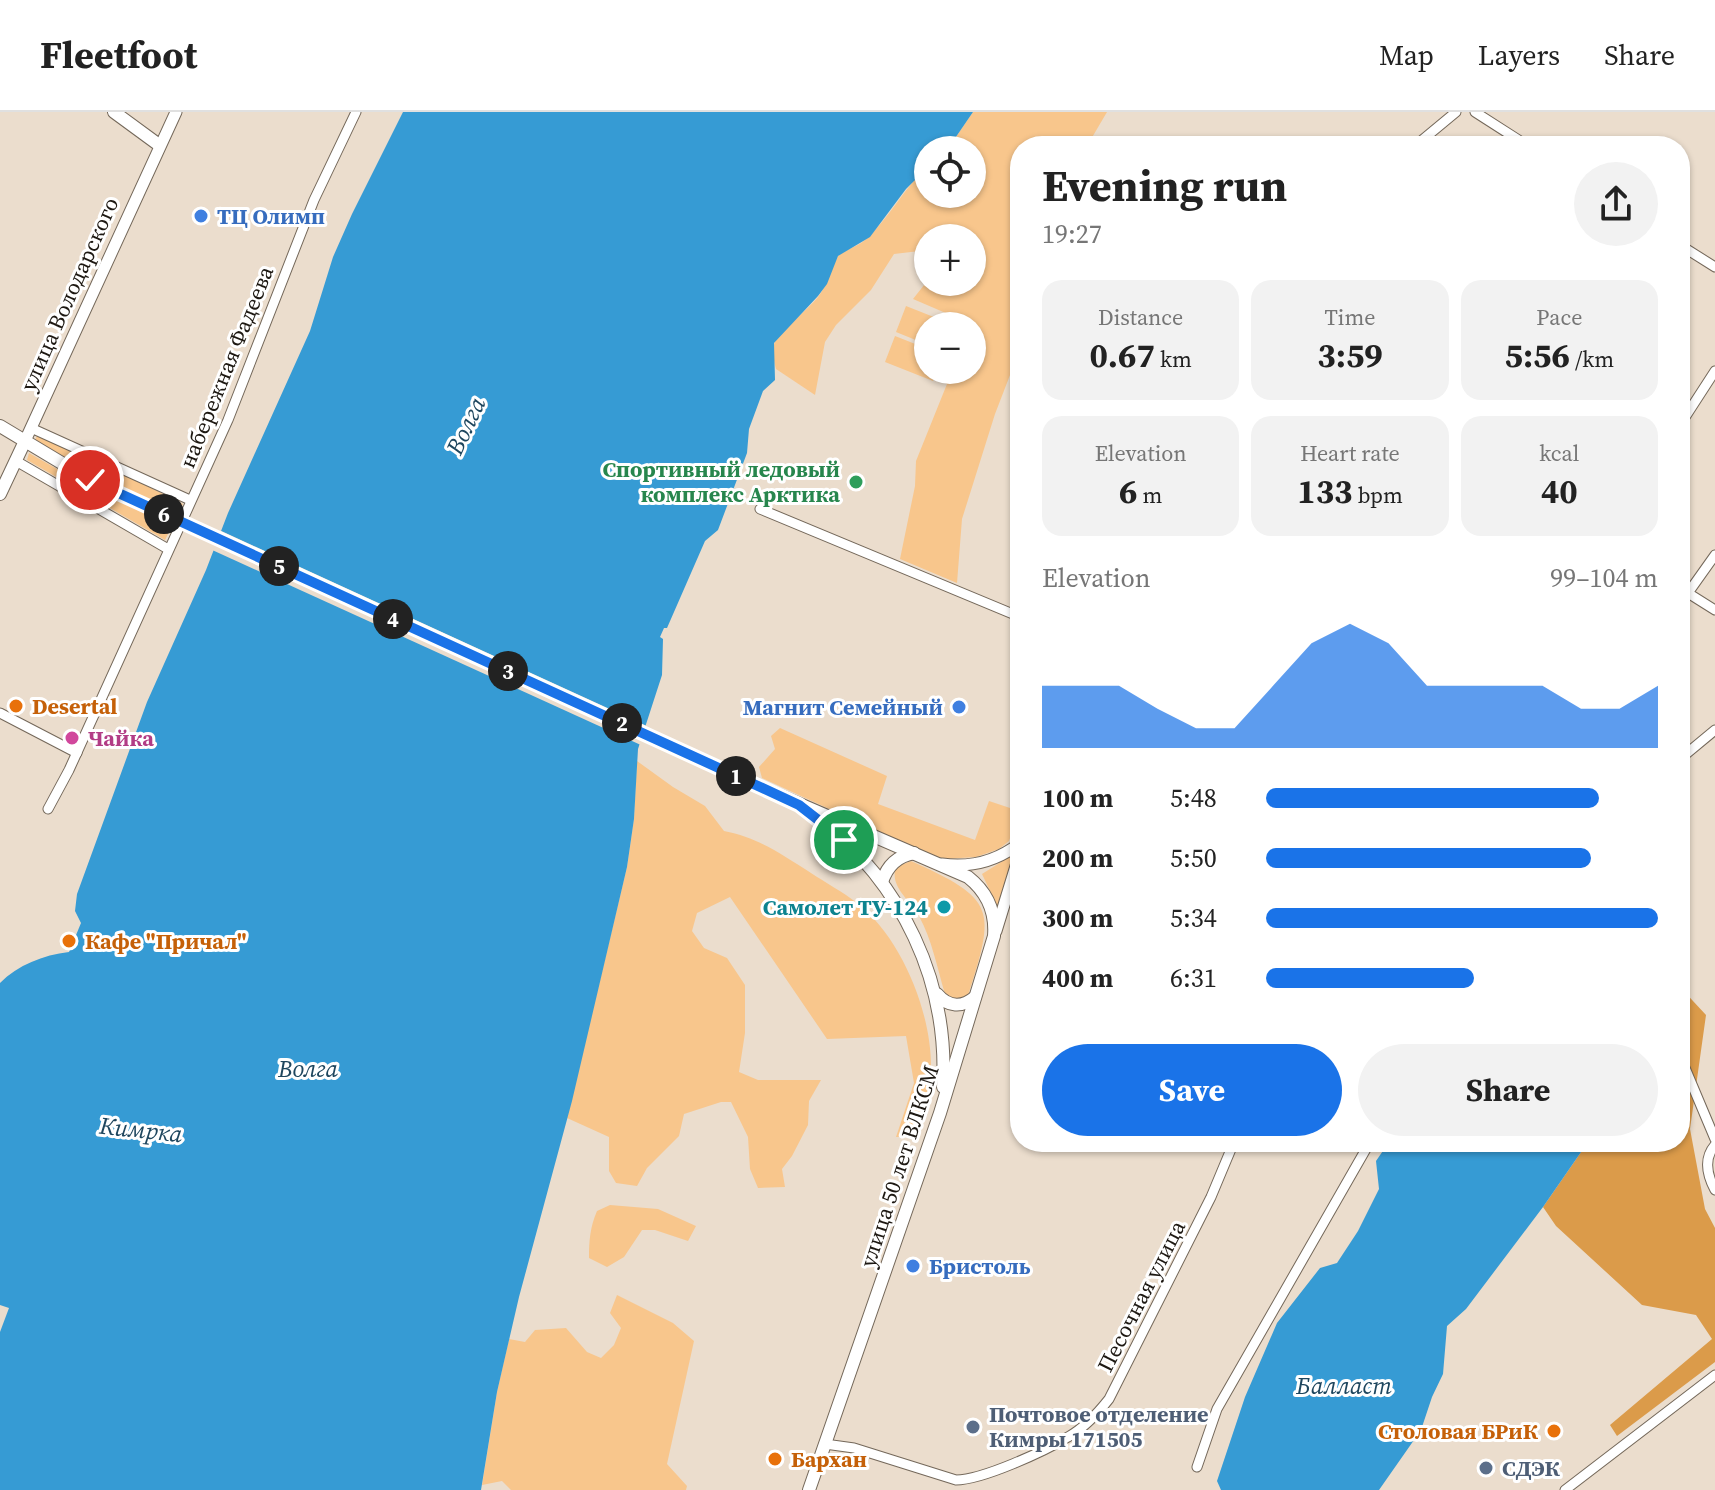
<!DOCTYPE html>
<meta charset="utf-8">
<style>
body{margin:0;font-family:"Source Serif 4",serif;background:#f2f2f2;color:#222;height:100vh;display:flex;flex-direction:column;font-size:30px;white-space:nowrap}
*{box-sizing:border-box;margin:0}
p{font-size:26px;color:#767676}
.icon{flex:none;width:44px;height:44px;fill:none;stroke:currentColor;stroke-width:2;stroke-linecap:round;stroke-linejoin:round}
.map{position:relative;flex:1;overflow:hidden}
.sheet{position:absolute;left:1010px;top:24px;width:680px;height:1016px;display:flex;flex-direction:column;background:#fff;border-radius:32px;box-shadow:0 2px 6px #0004}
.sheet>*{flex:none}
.fabs{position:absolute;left:914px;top:24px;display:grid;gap:16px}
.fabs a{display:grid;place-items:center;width:72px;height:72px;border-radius:50%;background:#fff;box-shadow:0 2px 6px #0004;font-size:40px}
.pin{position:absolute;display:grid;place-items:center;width:68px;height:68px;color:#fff;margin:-34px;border:4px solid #fff;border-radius:50%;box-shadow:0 2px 8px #0007}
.km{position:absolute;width:40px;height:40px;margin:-20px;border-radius:50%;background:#222;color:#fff;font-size:22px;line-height:40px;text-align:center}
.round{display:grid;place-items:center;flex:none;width:84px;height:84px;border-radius:42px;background:#f2f2f2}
.headline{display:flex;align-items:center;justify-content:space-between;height:136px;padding:0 32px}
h1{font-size:44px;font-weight:700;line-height:60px}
.metrics{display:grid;grid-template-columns:repeat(3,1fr);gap:12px;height:136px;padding:8px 32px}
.metrics div{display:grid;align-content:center;border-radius:20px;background:#f2f2f2;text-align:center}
.metrics b{font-size:34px;font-weight:700}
.metrics small{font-size:22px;font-weight:400}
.metrics p{font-size:22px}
.chart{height:224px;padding:16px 32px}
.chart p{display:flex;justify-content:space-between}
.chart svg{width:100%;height:144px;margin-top:8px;fill:#1a73e8;opacity:.7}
.primary-button{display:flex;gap:16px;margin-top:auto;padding:16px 32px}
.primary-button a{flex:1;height:92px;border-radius:48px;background:#1a73e8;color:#fff;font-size:32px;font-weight:700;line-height:92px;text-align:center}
.primary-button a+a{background:#f2f2f2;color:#222}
ul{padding:0 32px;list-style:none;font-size:26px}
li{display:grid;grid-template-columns:128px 96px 1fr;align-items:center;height:60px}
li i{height:20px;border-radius:10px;background:#1a73e8}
header{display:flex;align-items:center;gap:48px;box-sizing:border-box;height:112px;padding:0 40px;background:#fff;border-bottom:2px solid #e0e0e0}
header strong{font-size:38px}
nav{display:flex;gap:44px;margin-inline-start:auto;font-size:28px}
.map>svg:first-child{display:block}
.green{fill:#f8c68c}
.forest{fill:#db9b4a}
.water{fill:#369bd4}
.pier{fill:#ebddcd}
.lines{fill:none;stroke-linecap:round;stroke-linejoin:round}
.minor-casing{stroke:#74685a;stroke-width:11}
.tertiary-casing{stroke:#74685a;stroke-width:13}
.secondary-casing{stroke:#74685a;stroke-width:14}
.minor{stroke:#fff;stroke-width:9}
.tertiary{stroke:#fff;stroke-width:11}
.secondary{stroke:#fff;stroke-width:12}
.secondary-bridge-casing{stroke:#74685a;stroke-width:14;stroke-linecap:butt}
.secondary-bridge{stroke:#fff;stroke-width:12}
.route-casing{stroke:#fff;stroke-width:16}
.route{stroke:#1a73e8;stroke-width:10}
.shop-dot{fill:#3f7fe0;stroke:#fff;stroke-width:3}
.leisure-dot{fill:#2e9e5b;stroke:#fff;stroke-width:3}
.food-dot{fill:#e8710a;stroke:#fff;stroke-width:3}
.hotel-dot{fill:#d1479c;stroke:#fff;stroke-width:3}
.culture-dot{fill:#0f9aa8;stroke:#fff;stroke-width:3}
.service-dot{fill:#5c6f8a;stroke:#fff;stroke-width:3}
.labels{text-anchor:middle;stroke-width:6;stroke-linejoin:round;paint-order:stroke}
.shop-label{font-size:22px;font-weight:bold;fill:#366cbe;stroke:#fff;text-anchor:start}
.street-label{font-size:22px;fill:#1d1812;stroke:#fff}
.leisure-label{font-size:22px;font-weight:bold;fill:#27864d;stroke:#fff;text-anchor:end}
.food-label{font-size:22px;font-weight:bold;fill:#c56008;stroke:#fff;text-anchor:start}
.hotel-label{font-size:22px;font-weight:bold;fill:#b23c85;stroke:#fff;text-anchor:start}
.culture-label{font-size:22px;font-weight:bold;fill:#0d838f;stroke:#fff;text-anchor:end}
.service-label{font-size:22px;font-weight:bold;fill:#4e5e75;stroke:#fff;text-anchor:start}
.water-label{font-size:24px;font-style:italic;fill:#1e465e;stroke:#fff}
</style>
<header>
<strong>Fleetfoot</strong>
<nav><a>Map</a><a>Layers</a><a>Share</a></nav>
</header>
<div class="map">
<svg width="1715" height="1378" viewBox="0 0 1715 1378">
<rect width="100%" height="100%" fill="#ebddcd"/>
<g class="green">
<path d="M973,0H1107L1087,34H1020V237L995,302L962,407L957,471L900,447L915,374L916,349L947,272L938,268L942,258H972V214H960L962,208L913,187L928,168V170H972V126H928V138L894,142L871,178L836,213L825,230L815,283L776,257C774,249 771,240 774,232C779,219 808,198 818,185C828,172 831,157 838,144C846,137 857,135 865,128C889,107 903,77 927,55L928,82H972V38H947Z"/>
<polygon points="906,194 954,213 954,214 928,214 928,233 896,220"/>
<polygon points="895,224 928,237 928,258 937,258 933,269 885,250"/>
<polygon points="39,320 183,392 178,401 93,361 35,328"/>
<polygon points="29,341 87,374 172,414 165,428 27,348"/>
<polygon points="780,616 887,664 878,692 975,728 989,689 1013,697 1017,707 1009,729 999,737 976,745 944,747 918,738 762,666 759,655 775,637 771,624"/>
<path d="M637,649L673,675L705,694L724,719C759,726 781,742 811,761C826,771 843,780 857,791C901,825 931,899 931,954C931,977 919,1002 911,1024L896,1025L914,971L906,924L827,927L730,785L697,801L692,819L704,836L727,846L745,873V921L739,960L758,968H821L809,989L808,1013L792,1044L782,1057L785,1075L758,1076L750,1057L748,1025L731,990H721L684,1002L679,1024L647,1056L637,1074L616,1071L609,1059V1025L567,1006L627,755L634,707Z"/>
<polygon points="1014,742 998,796 982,762"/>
<path d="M911,749C996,787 996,797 968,884C958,889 953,889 945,882C937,855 932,828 919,804C910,788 889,774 896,755Z"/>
<path d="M610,1093L658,1097L696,1114L688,1129L655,1118H642L624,1145L607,1155L589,1146C589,1129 590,1115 597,1099Z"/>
<polygon points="617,1183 673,1211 694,1229 667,1352 687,1374 686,1378 511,1378 502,1369 482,1373 497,1280 509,1227 525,1230 535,1218 566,1216 587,1240 601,1246 614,1233 621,1216 610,1201"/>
</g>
<polygon class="forest" points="1680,875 1706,903 1690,1017 1705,1097 1715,1116 1715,1250 1617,1324 1610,1313 1712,1227 1696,1203 1642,1193 1556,1114 1543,1095 1588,1030 1680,1030"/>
<g class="water">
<path d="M403,0H973L947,38H928V55L906,77L870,125L838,144L827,172L818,184L774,231L775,268L763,279L749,317L747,341L718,418L705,429L667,516H664L660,525L663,527L662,563L638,637L634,707L627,755L572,989L519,1185L497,1280L481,1378H0V1220L9,1196L0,1193V871C18,853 43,843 69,840L81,811L75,799L77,782L147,590L206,458L228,401L310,219L333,145L352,102Z"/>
<polygon points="1389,1030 1588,1030 1543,1095 1466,1197 1447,1214 1443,1262 1432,1285 1421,1318 1379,1378 1221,1378 1217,1369 1245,1285 1277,1211 1320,1156 1337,1151 1358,1119 1379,1077 1376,1049"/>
</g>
<polygon class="pier" points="217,417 649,615 643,634 210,437"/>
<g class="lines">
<defs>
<g id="minor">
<polyline points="1475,0 1528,34"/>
<polyline points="1415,34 1456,0"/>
<polyline points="1680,133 1715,155"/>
<polyline points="1680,313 1715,259"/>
<polyline points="31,316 190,388"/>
<polyline points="16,349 168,437"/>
<polyline points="760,397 1020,505"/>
<polyline points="1680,476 1715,498"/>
<polyline points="1688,481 1715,443"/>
<polyline points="0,601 77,641"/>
<polyline points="1680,647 1715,618"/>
<polyline points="48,697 69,658 228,308 314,88 356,0"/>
<polyline points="1680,944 1715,1027"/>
<path d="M1715,1033C1703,1047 1707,1063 1715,1078"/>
<path d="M825,1332L854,1336L956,1368C982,1368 1045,1339 1068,1325C1084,1316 1098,1301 1109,1287L1211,1085L1234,1030"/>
<polyline points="1197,1355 1217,1297 1370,1030"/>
<polyline points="1565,1378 1715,1263"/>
</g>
<g id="tertiary">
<polyline points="25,329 176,0"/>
<path d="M942,752C971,756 997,749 1020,731"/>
<polyline points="996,819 1020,741"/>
</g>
<g id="secondary">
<polyline points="114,0 159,33"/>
<polyline points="0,314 90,368"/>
<polyline points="0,382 25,329"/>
<path d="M758,674L968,765C987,780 996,799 994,824L940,1001L809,1378"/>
<path d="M818,706C902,771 949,869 943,975"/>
<path d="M882,770C887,754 897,744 914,741"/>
<path d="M937,882C948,895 962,896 975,885"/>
</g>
</defs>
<use href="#minor" class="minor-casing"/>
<use href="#tertiary" class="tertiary-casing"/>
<use href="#secondary" class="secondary-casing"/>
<use href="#minor" class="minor"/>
<use href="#tertiary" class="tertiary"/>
<use href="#secondary" class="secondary"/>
<defs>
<polyline id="secondary-bridge" points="90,368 758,674"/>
</defs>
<use href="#secondary-bridge" class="secondary-bridge-casing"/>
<use href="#secondary-bridge" class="secondary-bridge"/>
</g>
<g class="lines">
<defs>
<polyline id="route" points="90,368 758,674 799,693 844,728"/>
</defs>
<use href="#route" class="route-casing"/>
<use href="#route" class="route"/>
</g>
<g class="shop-dot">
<circle cx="201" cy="104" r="8"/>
<circle cx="959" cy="595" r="8"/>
<circle cx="913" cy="1154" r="8"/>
</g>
<circle class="leisure-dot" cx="856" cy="370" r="8"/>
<g class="food-dot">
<circle cx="16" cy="594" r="8"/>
<circle cx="69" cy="829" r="8"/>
<circle cx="1554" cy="1319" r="8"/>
<circle cx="775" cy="1347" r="8"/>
</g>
<circle class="hotel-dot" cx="72" cy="626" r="8"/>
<circle class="culture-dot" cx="944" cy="795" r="8"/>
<g class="service-dot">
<circle cx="973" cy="1315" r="8"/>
<circle cx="1486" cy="1356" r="8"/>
</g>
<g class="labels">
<g class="shop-label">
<text x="217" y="112">ТЦ Олимп</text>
<text x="943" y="603" text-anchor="end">Магнит Семейный</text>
<text x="929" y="1162">Бристоль</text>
</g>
<g class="street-label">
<text transform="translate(69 182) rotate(-66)" y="8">улица Володарского</text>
<text transform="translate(226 255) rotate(-68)" y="8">набережная Фадеева</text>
<text transform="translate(899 1054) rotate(-72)" y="8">улица 50 лет ВЛКСМ</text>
<text transform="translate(1141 1184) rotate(-63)" y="8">Песочная улица</text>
</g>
<g class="leisure-label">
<text x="840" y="365">Спортивный ледовый<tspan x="840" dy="25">комплекс Арктика</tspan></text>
</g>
<g class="food-label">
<text x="32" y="602">Desertal</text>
<text x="85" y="837">Кафе "Причал"</text>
<text x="1538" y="1327" text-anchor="end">Столовая БРиК</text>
<text x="791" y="1355">Бархан</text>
</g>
<g class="hotel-label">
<text x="88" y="634">Чайка</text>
</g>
<g class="culture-label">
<text x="928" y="803">Самолет ТУ-124</text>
</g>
<g class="service-label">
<text x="989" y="1310">Почтовое отделение<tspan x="989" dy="25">Кимры 171505</tspan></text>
<text x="1502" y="1364">СДЭК</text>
</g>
<g class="water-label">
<text transform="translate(466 314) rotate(-65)" y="8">Волга</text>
<text x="308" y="965">Волга</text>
<text transform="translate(141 1018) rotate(6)" y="8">Кимрка</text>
<text x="1344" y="1282">Балласт</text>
</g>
</g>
</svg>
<div class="fabs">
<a><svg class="icon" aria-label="locate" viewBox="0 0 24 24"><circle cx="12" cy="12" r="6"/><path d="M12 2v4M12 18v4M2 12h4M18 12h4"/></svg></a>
<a>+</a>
<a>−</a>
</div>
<div class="pin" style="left:844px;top:728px;background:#1e9e55"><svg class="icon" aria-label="arrive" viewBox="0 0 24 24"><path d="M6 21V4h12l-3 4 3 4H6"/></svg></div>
<div class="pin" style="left:90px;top:368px;background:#d93025"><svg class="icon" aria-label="check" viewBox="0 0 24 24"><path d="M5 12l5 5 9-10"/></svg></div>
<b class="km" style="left:736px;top:664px">1</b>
<b class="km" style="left:622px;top:611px">2</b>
<b class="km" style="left:508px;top:559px">3</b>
<b class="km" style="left:393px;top:507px">4</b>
<b class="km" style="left:279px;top:454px">5</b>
<b class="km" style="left:164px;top:402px">6</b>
<section class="sheet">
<div class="headline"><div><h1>Evening run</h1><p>19:27</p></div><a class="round"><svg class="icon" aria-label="share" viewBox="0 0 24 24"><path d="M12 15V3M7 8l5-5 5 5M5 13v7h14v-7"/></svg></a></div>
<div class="metrics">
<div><p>Distance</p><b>0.67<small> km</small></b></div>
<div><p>Time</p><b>3:59</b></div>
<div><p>Pace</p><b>5:56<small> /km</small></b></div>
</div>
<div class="metrics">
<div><p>Elevation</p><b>6<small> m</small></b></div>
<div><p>Heart rate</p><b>133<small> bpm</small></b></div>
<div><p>kcal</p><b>40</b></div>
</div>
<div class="chart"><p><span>Elevation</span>99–104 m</p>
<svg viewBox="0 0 160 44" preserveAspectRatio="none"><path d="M0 44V25L10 25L20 25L30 32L40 38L50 38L60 25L70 12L80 6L90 12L100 25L110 25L120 25L130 25L140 32L150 32L160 25V44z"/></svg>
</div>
<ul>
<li><b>100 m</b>5:48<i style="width:85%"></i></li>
<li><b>200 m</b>5:50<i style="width:83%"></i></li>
<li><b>300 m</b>5:34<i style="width:100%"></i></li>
<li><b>400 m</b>6:31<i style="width:53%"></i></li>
</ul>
<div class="primary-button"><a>Save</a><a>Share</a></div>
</section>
</div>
